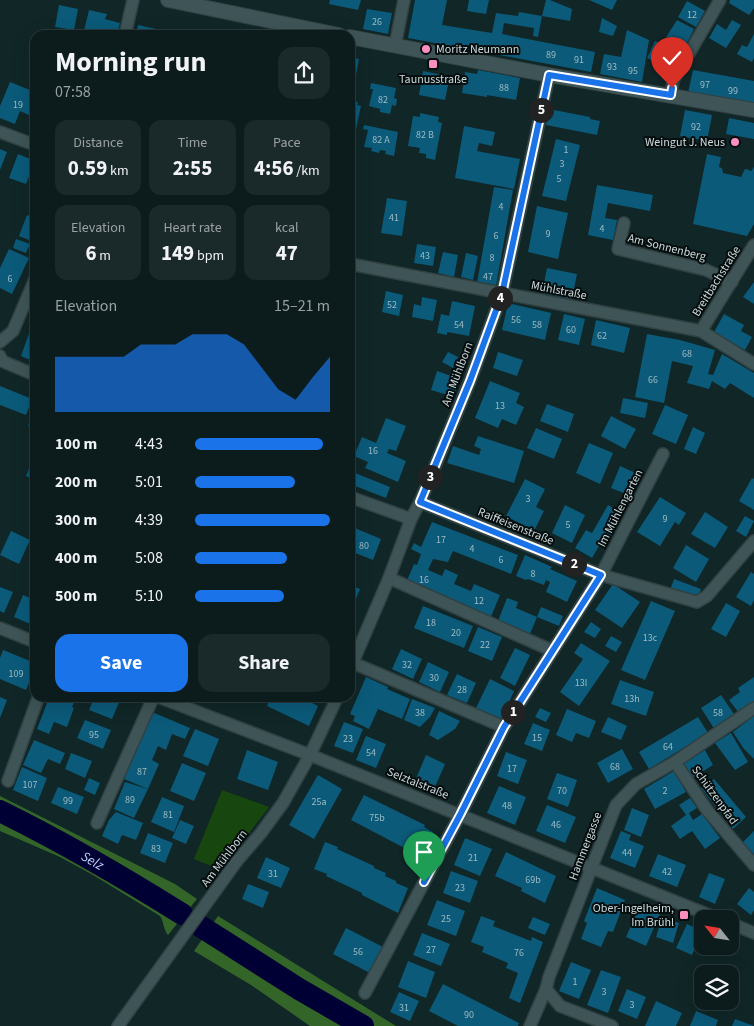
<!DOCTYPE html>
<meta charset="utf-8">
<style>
body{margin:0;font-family:"Source Sans 3",sans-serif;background:#1a292a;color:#f1f3f6;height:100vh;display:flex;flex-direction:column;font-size:19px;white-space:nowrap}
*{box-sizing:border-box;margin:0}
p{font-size:16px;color:#9aa1a4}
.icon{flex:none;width:28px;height:28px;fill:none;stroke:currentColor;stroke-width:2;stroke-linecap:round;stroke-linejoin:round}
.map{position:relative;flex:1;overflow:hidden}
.side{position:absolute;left:30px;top:30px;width:325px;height:672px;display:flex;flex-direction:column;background:#0c1c1d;border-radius:15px;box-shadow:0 5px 20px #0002,0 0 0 1px #2c3a3b}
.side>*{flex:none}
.needle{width:32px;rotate:300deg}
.buttons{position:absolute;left:694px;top:910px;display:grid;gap:10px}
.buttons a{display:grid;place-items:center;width:45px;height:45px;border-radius:10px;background:#0c1c1d;box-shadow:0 5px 20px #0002,0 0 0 1px #2c3a3b;font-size:25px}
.pin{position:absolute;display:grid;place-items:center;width:42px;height:42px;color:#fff;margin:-51px -21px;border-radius:50% 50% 50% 0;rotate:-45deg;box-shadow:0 0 5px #0007}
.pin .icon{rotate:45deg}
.km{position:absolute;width:25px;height:25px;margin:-12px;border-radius:50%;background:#222;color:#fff;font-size:14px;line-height:25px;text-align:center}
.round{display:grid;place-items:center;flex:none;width:52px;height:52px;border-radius:15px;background:#1a292a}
.summary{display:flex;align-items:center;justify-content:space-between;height:85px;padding:0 25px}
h1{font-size:28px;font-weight:700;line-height:38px}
.metrics{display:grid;grid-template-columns:repeat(3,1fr);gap:8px;height:85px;padding:5px 25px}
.metrics div{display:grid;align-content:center;border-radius:12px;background:#1a292a;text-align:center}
.metrics b{font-size:21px;font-weight:700}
.metrics small{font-size:14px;font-weight:400}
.metrics p{font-size:14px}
.chart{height:140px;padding:10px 25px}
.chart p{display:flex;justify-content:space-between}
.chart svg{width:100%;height:90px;margin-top:5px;fill:#1a73e8;opacity:.7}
.primary-button{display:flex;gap:10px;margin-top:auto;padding:10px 25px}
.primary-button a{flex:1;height:58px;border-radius:15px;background:#1a73e8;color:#fff;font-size:20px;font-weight:700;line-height:58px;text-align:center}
.primary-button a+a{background:#1a292a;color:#f1f3f6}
ul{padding:0 25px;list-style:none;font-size:16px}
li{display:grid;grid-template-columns:80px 60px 1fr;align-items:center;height:38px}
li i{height:12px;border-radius:6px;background:#1a73e8}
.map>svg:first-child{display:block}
.green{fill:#17470e}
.forest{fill:#336529}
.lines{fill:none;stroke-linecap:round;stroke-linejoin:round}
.river{stroke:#000034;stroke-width:22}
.building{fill:#0b5a79}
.minor-casing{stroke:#314041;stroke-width:14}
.tertiary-casing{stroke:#314041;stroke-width:16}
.minor{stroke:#3e5456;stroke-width:11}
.tertiary{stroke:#3e5456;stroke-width:14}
.route-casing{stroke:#fff;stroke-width:10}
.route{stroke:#1a73e8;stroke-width:6}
.poi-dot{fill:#fc8fc2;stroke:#050d0e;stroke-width:2}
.labels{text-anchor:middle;stroke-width:4;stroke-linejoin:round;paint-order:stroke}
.number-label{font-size:10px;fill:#9dbac2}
.poi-label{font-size:12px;fill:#cedadb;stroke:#050d0e;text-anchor:end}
.street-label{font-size:12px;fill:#cedadb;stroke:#050d0e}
.water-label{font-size:14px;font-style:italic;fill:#bed3f7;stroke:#050d0e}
</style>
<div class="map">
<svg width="754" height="1026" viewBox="0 0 754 1026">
<rect width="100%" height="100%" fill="#102627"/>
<polygon class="green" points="222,790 269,807 221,870 194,859"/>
<g class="forest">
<path d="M0,796L175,884L197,899L168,935C163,929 164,922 160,916L93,875L60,857L0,831Z"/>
<polygon points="218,916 396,1026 310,1026 251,985 194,951"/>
</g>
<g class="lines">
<g class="river">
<path id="s1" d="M0,811C63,842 123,877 182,914"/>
<polyline points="200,926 299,989 363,1026"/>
</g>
</g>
<g class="building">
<polygon points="330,0 361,0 358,10 329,4"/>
<polygon points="415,0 447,0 442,25 492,33 496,13 518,16 519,12 542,16 538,37 533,36 534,28 504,23 502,34 595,52 591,72 408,38"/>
<polygon points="469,0 489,0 486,14 467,11"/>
<polygon points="546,0 550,0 572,9 570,21 542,16"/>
<polygon points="589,0 617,0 612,10"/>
<polygon points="730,0 754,0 754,8 749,15 729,3"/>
<polygon points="687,1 705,11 696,27 678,17"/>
<polygon points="59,5 78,9 74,30 55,27"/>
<polygon points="367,9 392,13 388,34 363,29"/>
<polygon points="89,10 107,14 105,19 120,23 117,35 83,35"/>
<polygon points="602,18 617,26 613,36 599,32"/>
<polygon points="677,20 694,29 685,47 666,37"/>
<polygon points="732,20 741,25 726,48 709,38 717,24 726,30"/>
<polygon points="138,25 156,29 155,35 136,35"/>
<polygon points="627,30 649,40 642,82 600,74 604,54 621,57"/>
<polygon points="754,34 754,58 752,62 737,54 742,45 747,47"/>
<polygon points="655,41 679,52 671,69 647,58"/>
<polygon points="350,57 359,59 355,80 350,79"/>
<polygon points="478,70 520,78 516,100 487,95 487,97 462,93 465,72 477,74"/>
<polygon points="693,70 754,81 754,106 688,93"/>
<polygon points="423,71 447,76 445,85 448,85 445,100 419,95"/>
<polygon points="10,82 35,92 35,101 29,115 20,111 15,124 0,118 0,106"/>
<polygon points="371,83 396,88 394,98 397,99 396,106 392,105 390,114 380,112 380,109 369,106 373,89 370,89"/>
<polygon points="350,101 358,102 357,105 361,106 356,129 350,128"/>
<polygon points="549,109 590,117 590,119 600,121 597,135 546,125"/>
<polygon points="685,110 712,115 707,141 680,136"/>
<polygon points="420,113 439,117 438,122 442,123 435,160 426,158 426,154 419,153 420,148 408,146 413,116 420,117"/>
<polygon points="729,118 754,123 754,139 726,134"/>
<polygon points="364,125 398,132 394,156 385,154 386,151 380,150 379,153 371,151 372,148 364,147 368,130 363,129"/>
<polygon points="464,126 495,132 492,146 479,143 477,151 520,159 514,189 455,178"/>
<polygon points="556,139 580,145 566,201 542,196"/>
<polygon points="0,149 7,152 0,170"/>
<polygon points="18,154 35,161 26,184 9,178"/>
<polygon points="707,154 721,157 719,167 722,168 723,173 741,177 745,169 746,169 751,171 754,167 754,224 747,236 693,224"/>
<polygon points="597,185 653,195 650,211 608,203 605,218 617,220 613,240 588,235"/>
<polygon points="494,187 513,190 496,286 477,283"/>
<polygon points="387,198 407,201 402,236 381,233"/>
<polygon points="537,206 568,213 558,259 528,252"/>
<polygon points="27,215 35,218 34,242 19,236"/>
<polygon points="16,239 30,244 26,253 13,248"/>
<polygon points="417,244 436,247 433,266 414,263"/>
<polygon points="9,249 29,258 12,294 0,288 0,268"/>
<polygon points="443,252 458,255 454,277 438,273"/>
<polygon points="466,253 478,256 473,280 461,277"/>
<polygon points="547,268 577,274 572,299 542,293"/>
<polygon points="754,282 754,304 743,297"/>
<polygon points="386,291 403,295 399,316 382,312"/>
<polygon points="422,297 437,300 433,321 412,317 414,304 421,306"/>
<polygon points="452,301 475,306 469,336 447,332 447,335 437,333 441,314 449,316"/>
<polygon points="508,303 551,313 545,340 502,330"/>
<polygon points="564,314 585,319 579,345 558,340"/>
<polygon points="724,314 744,325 741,331 752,337 745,350 714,332"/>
<polygon points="596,320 630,328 624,353 591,345"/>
<polygon points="30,331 35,332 35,362 21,356"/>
<polygon points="647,334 680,340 715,350 708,374 713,375 722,354 754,373 754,398 730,383 725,389 712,381 709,389 687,383 693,366 672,361 664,403 635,397"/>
<polygon points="448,352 458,357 453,368 442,362"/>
<polygon points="498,352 523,360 517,376 493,368"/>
<polygon points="437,371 460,379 454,397 431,390"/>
<polygon points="490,381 520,393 516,403 524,407 516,425 502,419 498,428 475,418"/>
<polygon points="0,386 32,399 26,415 0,405"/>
<polygon points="623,398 648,403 645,418 620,413"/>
<polygon points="547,404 574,414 568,432 540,421"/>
<polygon points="665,405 688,415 676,444 652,434"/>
<polygon points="35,410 35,429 28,426"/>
<polygon points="611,416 636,429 625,449 601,436"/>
<polygon points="386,418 406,426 396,451 389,449 387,453 406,461 398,482 365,468 368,462 354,456 362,437 376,443"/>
<polygon points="693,427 705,433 696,454 684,449"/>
<polygon points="536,428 562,439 554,459 527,448"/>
<polygon points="478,436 524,451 514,483 447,463 453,446 479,455 481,449 474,446"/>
<polygon points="589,443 613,453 600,484 576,473"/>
<polygon points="35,455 35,480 26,476"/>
<polygon points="620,466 640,475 631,496 611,488"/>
<polygon points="350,471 390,487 386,498 350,484"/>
<polygon points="752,478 754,479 754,510 739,501"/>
<polygon points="525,479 545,489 536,507 544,511 534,531 506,516"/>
<polygon points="660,497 686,513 679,525 675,522 660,546 637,532"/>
<polygon points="565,505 585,515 572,543 552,533"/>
<polygon points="608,505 623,514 607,542 603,539 592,558 575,548 586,530 592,533"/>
<polygon points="705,512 728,527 715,548 691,534"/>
<polygon points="745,516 754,521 746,537 736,531"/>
<polygon points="432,522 518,555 511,574 453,551 448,562 433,559 428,570 442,576 445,569 458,575 454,584 471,591 474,584 500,595 490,619 406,583 414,564 417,565 421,554 411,549 414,543 421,547"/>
<polygon points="350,526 381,539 373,560 350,551"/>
<polygon points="11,531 30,540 19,564 0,555"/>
<polygon points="686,545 709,559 696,582 673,568"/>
<polygon points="525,555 552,567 550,569 577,581 567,602 546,592 550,582 546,580 544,585 528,579 526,580 516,576"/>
<polygon points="751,572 754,574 754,600 751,606 736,597"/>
<polygon points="674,579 701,589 697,600 670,590"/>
<polygon points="613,584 640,602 622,628 595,610"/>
<polygon points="350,585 360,589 350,613"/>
<polygon points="0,587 13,592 4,613 0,611"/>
<polygon points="23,595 35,600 35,626 14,617"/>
<polygon points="507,598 518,602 516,608 537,617 541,607 563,616 559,626 537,617 530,634 498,621"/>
<polygon points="651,601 675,611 645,680 621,670"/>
<polygon points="726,603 740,611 726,637 711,629"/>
<polygon points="423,606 473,626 464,648 414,628"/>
<polygon points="591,622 601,629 595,638 584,632"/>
<polygon points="478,627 502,637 492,661 468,651"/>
<polygon points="611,636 622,642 616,652 605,646"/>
<polygon points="581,643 610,661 579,706 560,692 583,659 574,653"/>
<polygon points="515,648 530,655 515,686 500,678"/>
<polygon points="401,649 422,659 413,679 392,669"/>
<polygon points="3,650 35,663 35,668 26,690 0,679 0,658"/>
<polygon points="428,662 449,672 440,692 419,682"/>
<polygon points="457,674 476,683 467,703 447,695"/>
<polygon points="366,677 388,687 387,689 410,699 402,719 378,709 369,729 353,721 355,716 350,714"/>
<polygon points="754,677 754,703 739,713 729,700 740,692 738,688"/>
<polygon points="490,679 514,691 501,720 476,708"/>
<polygon points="620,680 654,692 646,716 611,704"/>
<polygon points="721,695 736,717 715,730 701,708"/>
<polygon points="0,697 7,700 0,718"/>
<polygon points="49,698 76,698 72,707 74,708 67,727 54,722 49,734 37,729"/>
<polygon points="94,698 115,698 120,700 112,719 89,710"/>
<polygon points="271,698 315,698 312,703 318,706 309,726 267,706"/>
<polygon points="412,699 435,708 430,717 420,727 404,720"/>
<polygon points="540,708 551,713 546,722 535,717"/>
<polygon points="567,709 596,721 589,738 576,733 572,742 556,735"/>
<polygon points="439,711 460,721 455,729 438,740 429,735"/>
<polygon points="152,712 190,728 185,739 172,734 166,750 158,746 152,760 159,764 148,789 124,779"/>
<polygon points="754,716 754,759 744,749 733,732"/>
<polygon points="608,717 627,726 621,740 601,732"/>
<polygon points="698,717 708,733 649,769 639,752"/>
<polygon points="85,720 111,730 103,749 77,738"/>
<polygon points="344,722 363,729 353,753 334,746"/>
<polygon points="533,723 550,730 542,751 524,744"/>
<polygon points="195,729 219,739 208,766 183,756"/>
<polygon points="731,733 748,762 735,770 715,743"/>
<polygon points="366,736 386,744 376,768 356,760"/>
<polygon points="34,740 65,753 60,764 48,759 41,773 23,765"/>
<polygon points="622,749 633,769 608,783 597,763"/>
<polygon points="247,750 278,762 268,790 237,779"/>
<polygon points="705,750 713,765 692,778 684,763"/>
<polygon points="506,752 527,760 518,784 497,776"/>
<polygon points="71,753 92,761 85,778 65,769"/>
<polygon points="426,755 445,764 434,789 415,781"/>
<polygon points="182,763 206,773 194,801 170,791"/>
<polygon points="22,767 47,778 38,801 13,790"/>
<polygon points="674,771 686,792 655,809 644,789"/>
<polygon points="557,773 577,780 568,807 547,799"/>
<polygon points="318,775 342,789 314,839 289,825"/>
<polygon points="89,778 100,783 95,795 84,790"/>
<polygon points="714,779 746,817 733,829 701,788"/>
<polygon points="125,782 148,789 134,818 114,809"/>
<polygon points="499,786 526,797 515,825 487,813"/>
<polygon points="58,787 84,797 77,814 51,803"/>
<polygon points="364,795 425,825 424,827 433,832 419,864 410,859 418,839 412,852 351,820"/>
<polygon points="162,797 184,806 174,832 151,822"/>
<polygon points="690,798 697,808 689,813 693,820 702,814 720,838 705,849 692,831 680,839 671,826 686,815 679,805"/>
<polygon points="547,805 576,817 565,843 536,831"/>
<polygon points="632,808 649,815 641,837 624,830"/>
<polygon points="116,812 143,823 136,840 122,835 118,844 102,836 109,820"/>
<polygon points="180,820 194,826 186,844 172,838"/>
<polygon points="621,831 631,835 629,840 644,846 635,868 610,858"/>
<polygon points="754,831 754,854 742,843"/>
<polygon points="148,833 173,843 165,863 140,853"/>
<polygon points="465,838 492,849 480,876 454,865"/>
<polygon points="325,842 338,847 337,849 374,866 374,868 386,873 385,876 396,881 396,883 408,888 398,913 362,895 362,893 326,876 327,874 314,869"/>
<polygon points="506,852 556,876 545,903 521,891 522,888 495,876"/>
<polygon points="658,854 686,865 677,887 649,876"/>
<polygon points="266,857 290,868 281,888 257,878"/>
<polygon points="451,871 478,881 470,903 443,893"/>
<polygon points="709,873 725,879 715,904 699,897"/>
<polygon points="248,884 269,892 263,908 242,899"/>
<polygon points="597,888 625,900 613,932 608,931 601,947 581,939 587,923 584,921"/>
<polygon points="749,888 754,892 754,910 751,915 737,904"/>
<polygon points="437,900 465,911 456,936 427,925"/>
<polygon points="640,905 660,914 646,946 626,937"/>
<polygon points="481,916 495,921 493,926 531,941 532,937 543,942 520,1003 509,998 518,973 506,968 508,963 482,952 484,947 471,942"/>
<polygon points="533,917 550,924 545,935 528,928"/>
<polygon points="662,918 679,923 673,943 656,937"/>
<polygon points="687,924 702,931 692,955 676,948"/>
<polygon points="346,928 383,947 370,973 333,954"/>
<polygon points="422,933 450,944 441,966 413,955"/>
<polygon points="408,961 435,972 426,998 398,987"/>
<polygon points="571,962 591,970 579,999 559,991"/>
<polygon points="601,970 621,977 608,1013 587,1005"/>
<polygon points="443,984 519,1023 518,1026 458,1026 429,1011"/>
<polygon points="627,989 646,997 637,1019 618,1011"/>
<polygon points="399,992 419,1001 410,1021 390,1012"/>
<polygon points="656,1001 682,1013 676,1026 645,1026"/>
<polygon points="696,1011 718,1020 716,1026 690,1026"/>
<polygon points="735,1019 754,1026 732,1026"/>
</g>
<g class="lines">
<defs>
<g id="minor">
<polyline points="125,35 133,0"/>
<polyline points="395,46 404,0"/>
<polyline points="671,95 673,81 720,0"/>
<polyline points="0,132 35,145"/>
<polyline points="624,223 618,249 706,270 732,282"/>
<polyline points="350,264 701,331 754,364"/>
<polyline points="701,331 754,245"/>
<polyline points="0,342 13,331 35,279"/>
<polyline points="0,356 2,361 35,375"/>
<polyline points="663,454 601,575 697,602 707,596 754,541"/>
<polyline points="350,497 411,519"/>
<polyline points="389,578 553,651"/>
<polyline points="0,628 35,642"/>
<polyline points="353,663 504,727"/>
<polyline points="350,669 389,578 411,519 420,502 470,381 502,294 549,75"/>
<polyline points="161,698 310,755 719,919"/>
<polyline points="675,762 707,810 754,865"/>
<polyline points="8,781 38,698"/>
<polyline points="97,823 153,698"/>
<polyline points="730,923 754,933"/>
<polyline points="546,989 560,1006 612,1026"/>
<polyline points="365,993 460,815 504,727 601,575 420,502"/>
<polyline points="118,1026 237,861 261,833 283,803 310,755 337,698"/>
<polyline points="530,1026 546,989 549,977 616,805 636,784 675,762 754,708"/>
</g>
<g id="tertiary">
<polyline points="168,0 339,35"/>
<polyline points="350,37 549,75 754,110"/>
</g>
</defs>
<use href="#minor" class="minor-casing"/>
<use href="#tertiary" class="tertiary-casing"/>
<use href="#minor" class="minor"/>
<use href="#tertiary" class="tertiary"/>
</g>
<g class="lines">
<defs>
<polyline id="route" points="424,882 460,815 504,727 601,575 420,502 470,381 502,294 549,75 671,95 672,88"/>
</defs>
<use href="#route" class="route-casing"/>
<use href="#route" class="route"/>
</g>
<g class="poi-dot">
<circle cx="426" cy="49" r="5"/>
<rect x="428" y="59" width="10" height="10" rx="2.5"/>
<circle cx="735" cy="142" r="5"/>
<rect x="679" y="910" width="10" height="10" rx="2.5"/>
</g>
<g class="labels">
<g class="number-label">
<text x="692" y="18">12</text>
<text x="377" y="25">26</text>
<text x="551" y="58">89</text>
<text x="579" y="63">91</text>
<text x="612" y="70">93</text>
<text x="633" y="74">95</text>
<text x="705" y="88">97</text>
<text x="504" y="91">88</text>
<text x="733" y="94">99</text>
<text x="383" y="103">82</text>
<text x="18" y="108">19</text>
<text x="696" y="130">92</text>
<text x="425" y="138">82 B</text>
<text x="381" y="143">82 A</text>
<text x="566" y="153">1</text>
<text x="562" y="167">3</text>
<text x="559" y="182">5</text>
<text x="501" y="210">4</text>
<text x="394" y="221">41</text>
<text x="602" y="232">4</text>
<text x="548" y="237">9</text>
<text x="496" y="239">6</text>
<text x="425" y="259">43</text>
<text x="492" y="261">8</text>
<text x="488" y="280">47</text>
<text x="10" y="282">6</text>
<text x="392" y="308">52</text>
<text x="516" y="323">56</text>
<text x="459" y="328">54</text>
<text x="537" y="328">58</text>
<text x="571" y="333">60</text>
<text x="602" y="339">62</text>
<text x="687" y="357">68</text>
<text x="653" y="383">66</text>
<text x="500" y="409">13</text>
<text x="373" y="454">16</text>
<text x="528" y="502">3</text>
<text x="665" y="522">9</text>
<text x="568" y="528">5</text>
<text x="441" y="543">17</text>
<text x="364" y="549">80</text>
<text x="472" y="552">4</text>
<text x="501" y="563">6</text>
<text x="533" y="577">8</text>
<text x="424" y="583">16</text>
<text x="479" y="604">12</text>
<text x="431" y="626">18</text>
<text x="456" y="636">20</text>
<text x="650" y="641">13c</text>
<text x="485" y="648">22</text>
<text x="407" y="668">32</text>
<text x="16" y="677">109</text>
<text x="434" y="681">30</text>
<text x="581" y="686">13l</text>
<text x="462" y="693">28</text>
<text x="632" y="702">13h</text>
<text x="420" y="716">38</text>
<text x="718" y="716">58</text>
<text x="94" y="738">95</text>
<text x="537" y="741">15</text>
<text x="348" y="742">23</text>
<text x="668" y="750">64</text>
<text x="371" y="756">54</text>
<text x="615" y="770">68</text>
<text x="512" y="772">17</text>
<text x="142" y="775">87</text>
<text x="30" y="788">107</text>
<text x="562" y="794">70</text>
<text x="665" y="794">2</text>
<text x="130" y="803">89</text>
<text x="68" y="804">99</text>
<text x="319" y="805">25a</text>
<text x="507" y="809">48</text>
<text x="168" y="818">81</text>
<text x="377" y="821">75b</text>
<text x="556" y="828">46</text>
<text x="156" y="852">83</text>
<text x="627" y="856">44</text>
<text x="473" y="861">21</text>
<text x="667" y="875">42</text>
<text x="273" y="877">31</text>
<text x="533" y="883">69b</text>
<text x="460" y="891">23</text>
<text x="446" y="922">25</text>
<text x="431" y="953">27</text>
<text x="358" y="955">56</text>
<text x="519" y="956">76</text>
<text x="575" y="985">1</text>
<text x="604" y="995">3</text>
<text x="632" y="1008">3</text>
<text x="404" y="1011">31</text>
<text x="469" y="1018">90</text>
</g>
<g class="poi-label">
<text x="436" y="53" text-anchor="start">Moritz Neumann</text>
<text x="433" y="83" text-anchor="middle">Taunusstraße</text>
<text x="725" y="146">Weingut J. Neus</text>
<text x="674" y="912">Ober-Ingelheim,<tspan x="674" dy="14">Im Brühl</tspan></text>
</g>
<g class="street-label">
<text transform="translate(667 247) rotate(14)" y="4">Am Sonnenberg</text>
<text transform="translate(716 281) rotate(-58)" y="4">Breitbachstraße</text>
<text transform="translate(559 290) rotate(11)" y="4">Mühlstraße</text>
<text transform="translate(457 374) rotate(-69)" y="4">Am Mühlborn</text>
<text transform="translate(620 508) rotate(-63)" y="4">Im Mühlengarten</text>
<text transform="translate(516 526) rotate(22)" y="4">Raiffeisenstraße</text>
<text transform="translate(418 783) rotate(22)" y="4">Selztalstraße</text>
<text transform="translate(715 795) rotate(54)" y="4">Schützenpfad</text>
<text transform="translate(585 846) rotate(-69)" y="4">Hammergasse</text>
<text transform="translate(224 858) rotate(-53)" y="4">Am Mühlborn</text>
</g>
<g class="water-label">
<text dy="5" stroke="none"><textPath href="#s1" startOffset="105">Selz</textPath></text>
</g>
</g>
</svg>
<div class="buttons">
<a><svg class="needle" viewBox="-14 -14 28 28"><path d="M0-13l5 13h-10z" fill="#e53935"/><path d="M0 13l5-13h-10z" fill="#9aa1a4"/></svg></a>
<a><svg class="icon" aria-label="layers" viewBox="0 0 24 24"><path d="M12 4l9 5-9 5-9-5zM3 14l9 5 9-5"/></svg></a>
</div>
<div class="pin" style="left:424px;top:882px;background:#1e9e55"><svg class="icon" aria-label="arrive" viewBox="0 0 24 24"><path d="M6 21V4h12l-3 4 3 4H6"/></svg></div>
<div class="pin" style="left:672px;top:88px;background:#d93025"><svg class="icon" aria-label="check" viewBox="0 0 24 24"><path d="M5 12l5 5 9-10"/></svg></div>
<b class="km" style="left:513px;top:712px">1</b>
<b class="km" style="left:574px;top:564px">2</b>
<b class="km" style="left:430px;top:477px">3</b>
<b class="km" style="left:500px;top:298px">4</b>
<b class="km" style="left:541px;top:110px">5</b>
<section class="side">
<div class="summary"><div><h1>Morning run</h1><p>07:58</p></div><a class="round"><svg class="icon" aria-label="share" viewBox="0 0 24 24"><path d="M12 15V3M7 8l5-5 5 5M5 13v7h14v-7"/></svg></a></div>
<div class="metrics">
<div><p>Distance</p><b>0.59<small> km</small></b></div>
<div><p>Time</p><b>2:55</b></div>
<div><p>Pace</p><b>4:56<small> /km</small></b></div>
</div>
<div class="metrics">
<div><p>Elevation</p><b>6<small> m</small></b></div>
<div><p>Heart rate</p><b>149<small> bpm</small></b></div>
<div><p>kcal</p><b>47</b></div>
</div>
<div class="chart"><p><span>Elevation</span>15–21 m</p>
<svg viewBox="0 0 160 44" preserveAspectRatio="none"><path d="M0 44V17L10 17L20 17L30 17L40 17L50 11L60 11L70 11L80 6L90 6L100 6L110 11L120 22L130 33L140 38L150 27L160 17V44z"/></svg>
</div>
<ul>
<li><b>100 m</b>4:43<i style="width:95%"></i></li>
<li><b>200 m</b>5:01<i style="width:74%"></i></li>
<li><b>300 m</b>4:39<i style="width:100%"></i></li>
<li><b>400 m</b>5:08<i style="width:68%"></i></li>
<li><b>500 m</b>5:10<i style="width:66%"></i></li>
</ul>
<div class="primary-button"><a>Save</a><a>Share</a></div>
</section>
</div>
